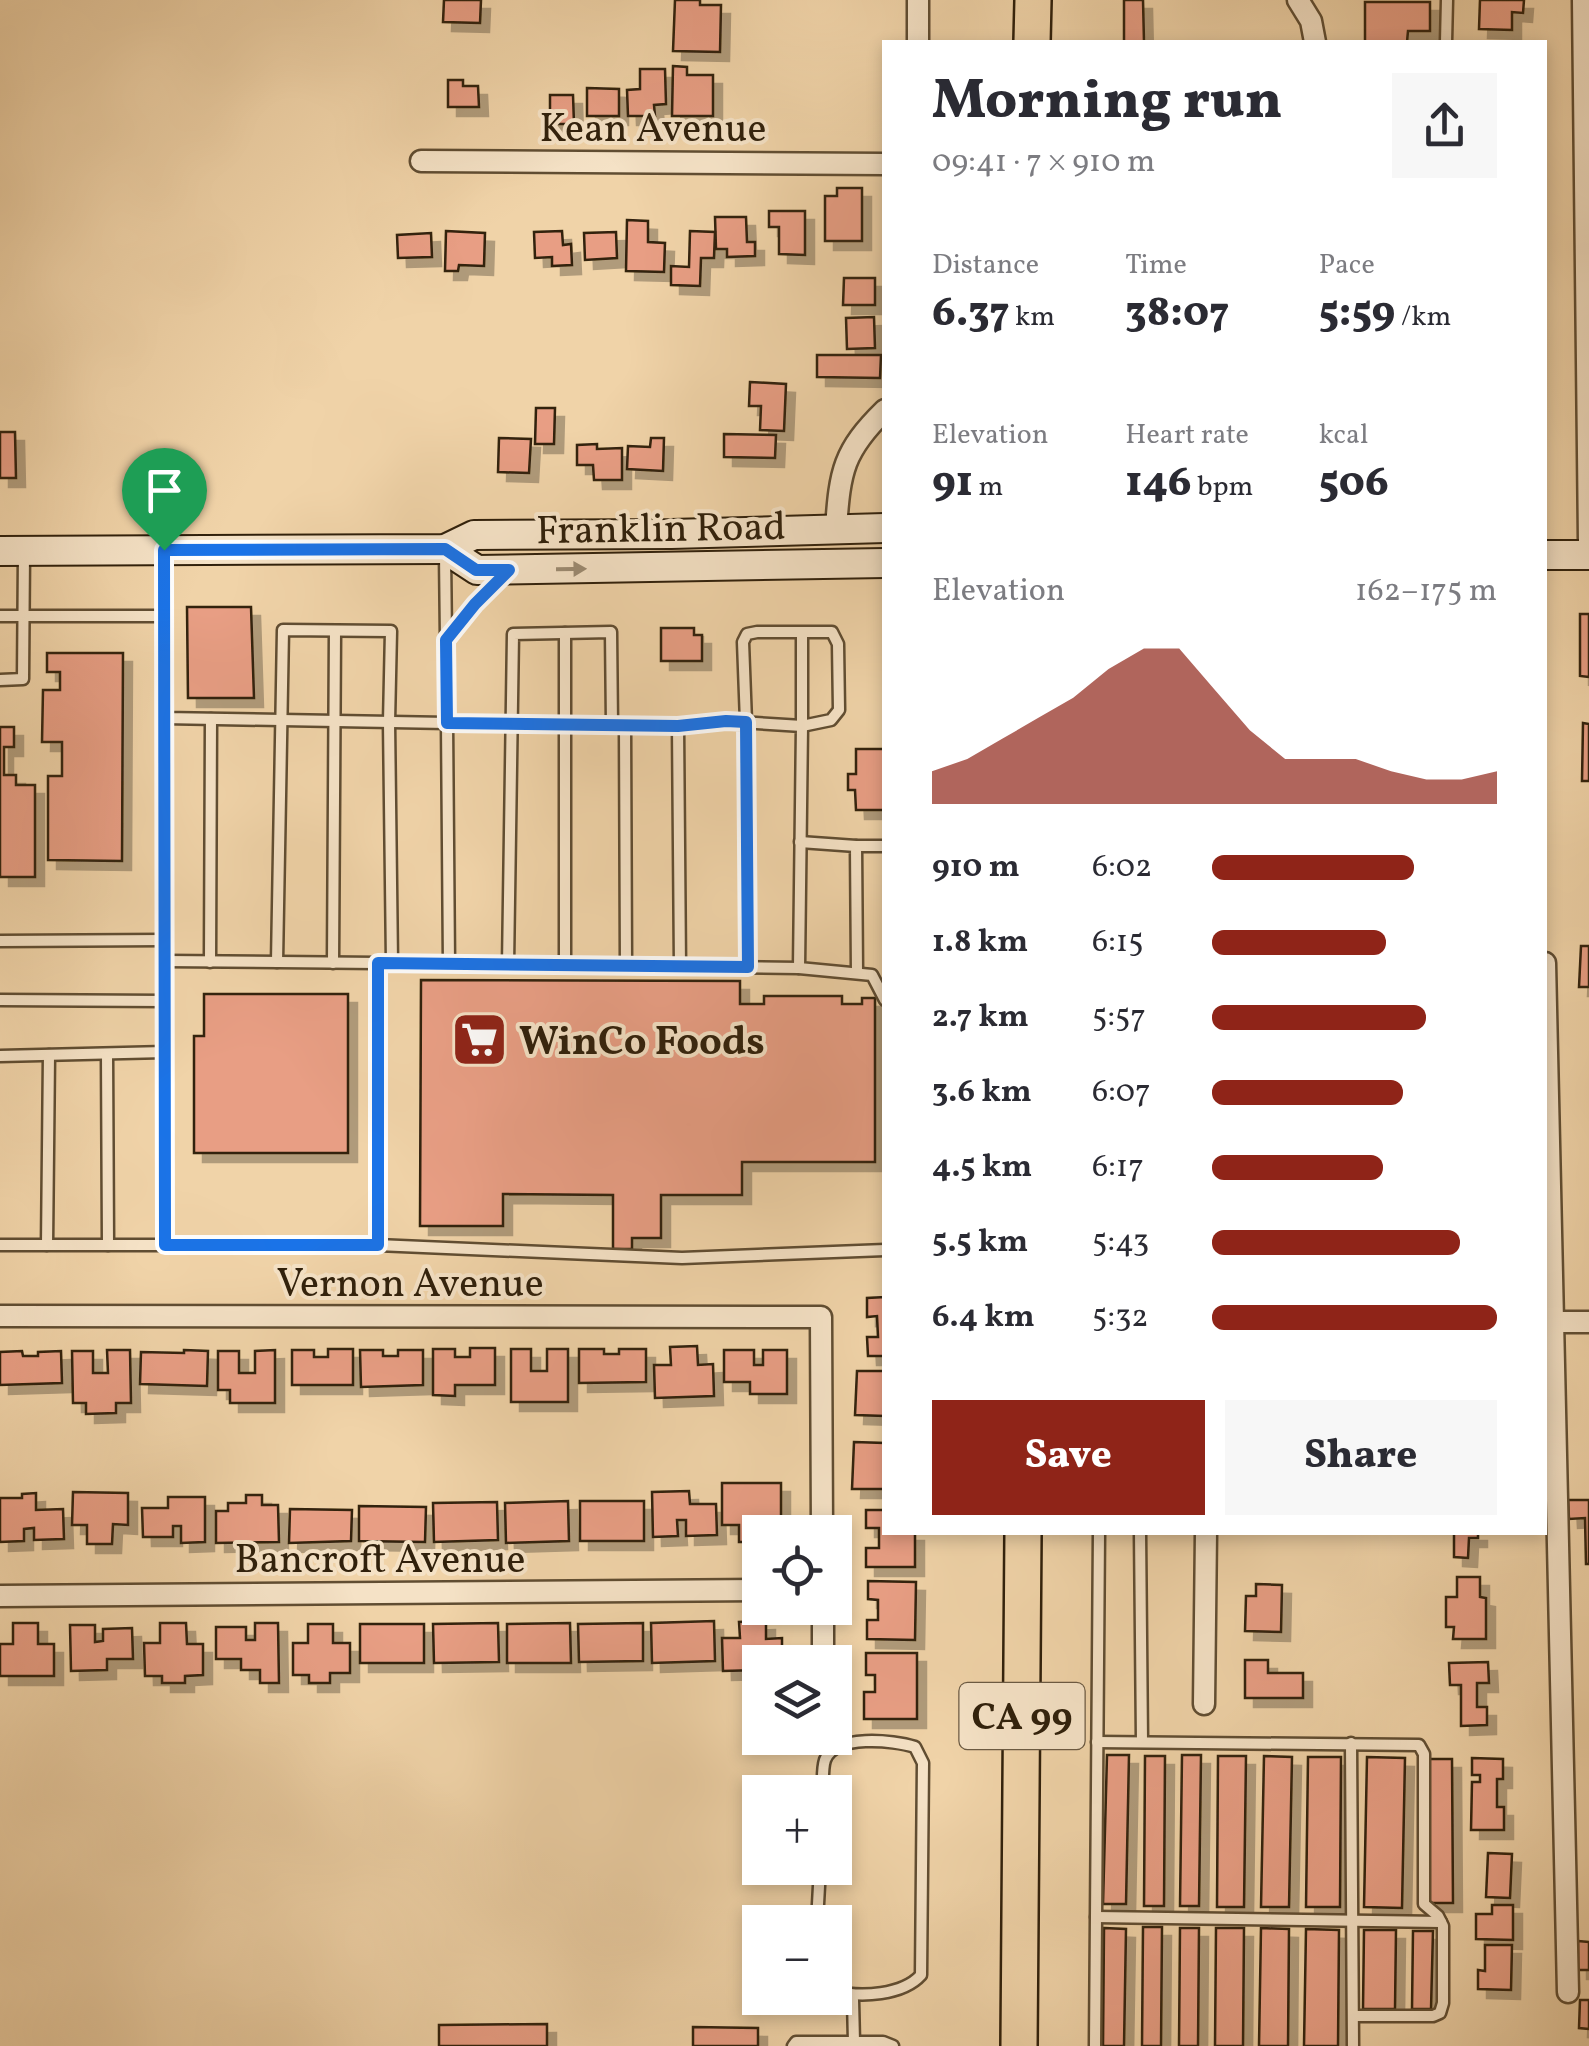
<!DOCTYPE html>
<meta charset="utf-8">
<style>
body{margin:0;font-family:Vollkorn,serif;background:#f7f7f7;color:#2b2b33;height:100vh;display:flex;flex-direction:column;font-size:38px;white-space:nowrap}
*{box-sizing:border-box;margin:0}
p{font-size:32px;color:#7c7c81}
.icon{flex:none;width:55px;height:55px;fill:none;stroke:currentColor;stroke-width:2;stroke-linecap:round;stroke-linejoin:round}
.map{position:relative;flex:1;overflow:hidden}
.side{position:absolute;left:882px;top:40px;width:665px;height:1495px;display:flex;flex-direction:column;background:#fff;border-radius:0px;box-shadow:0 5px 15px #0003}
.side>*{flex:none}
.controls{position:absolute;left:742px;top:1515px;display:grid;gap:20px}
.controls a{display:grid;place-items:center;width:110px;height:110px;border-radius:0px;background:#fff;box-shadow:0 5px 15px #0003;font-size:50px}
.pin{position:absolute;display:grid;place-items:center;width:85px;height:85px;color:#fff;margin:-102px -42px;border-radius:50% 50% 50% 0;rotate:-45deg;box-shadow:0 0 10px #0007}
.pin .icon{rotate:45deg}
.round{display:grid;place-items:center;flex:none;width:105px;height:105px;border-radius:0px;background:#f7f7f7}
.overview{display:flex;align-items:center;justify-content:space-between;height:170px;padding:0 50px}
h1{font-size:55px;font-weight:800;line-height:75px}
.metrics{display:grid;grid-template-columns:repeat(3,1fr);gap:15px;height:170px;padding:10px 50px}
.metrics div{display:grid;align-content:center}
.metrics b{font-size:42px;font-weight:800}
.metrics small{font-size:28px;font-weight:400}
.metrics p{font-size:28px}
.chart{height:280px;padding:20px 50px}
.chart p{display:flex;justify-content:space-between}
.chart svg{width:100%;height:180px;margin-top:10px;fill:#8f2418;opacity:.7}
.action{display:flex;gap:20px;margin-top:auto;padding:20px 50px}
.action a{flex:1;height:115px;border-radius:0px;background:#8f2418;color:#fff;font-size:40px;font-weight:800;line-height:115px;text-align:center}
.action a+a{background:#f7f7f7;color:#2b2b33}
ul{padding:0 50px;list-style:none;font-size:32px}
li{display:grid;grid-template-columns:160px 120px 1fr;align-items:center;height:75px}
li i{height:25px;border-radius:12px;background:#8f2418}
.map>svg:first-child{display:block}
.building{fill:#e89e84;stroke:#30200b;stroke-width:2.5;filter:url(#shadow)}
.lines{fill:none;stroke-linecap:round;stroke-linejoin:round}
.lane-casing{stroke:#604d32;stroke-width:15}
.street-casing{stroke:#604d32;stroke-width:25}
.secondary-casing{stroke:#30200b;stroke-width:32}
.highway-casing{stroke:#30200b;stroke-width:40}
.lane{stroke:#f5e2c6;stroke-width:10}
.street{stroke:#f5e2c6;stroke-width:20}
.secondary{stroke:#f5e2c6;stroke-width:28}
.highway{stroke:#f0d3a8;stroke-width:35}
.oneway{fill:#9c8b72}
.route-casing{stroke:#fff;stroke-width:20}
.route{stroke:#1a73e8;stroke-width:12}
.labels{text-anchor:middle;stroke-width:8;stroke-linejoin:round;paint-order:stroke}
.shield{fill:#f5e2c6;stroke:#6b5a43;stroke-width:2.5}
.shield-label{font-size:38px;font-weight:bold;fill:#30200b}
.street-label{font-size:40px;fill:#30200b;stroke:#f5e2c6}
.poi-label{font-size:40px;font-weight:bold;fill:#30200b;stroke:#f5e2c6;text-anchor:start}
</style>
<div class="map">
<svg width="1589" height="2046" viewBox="0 0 1589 2046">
<defs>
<filter id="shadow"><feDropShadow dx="9" dy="9" stdDeviation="0" flood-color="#0004"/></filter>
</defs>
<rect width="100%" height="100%" fill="#f0d3a8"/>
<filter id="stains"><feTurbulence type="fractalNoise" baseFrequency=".002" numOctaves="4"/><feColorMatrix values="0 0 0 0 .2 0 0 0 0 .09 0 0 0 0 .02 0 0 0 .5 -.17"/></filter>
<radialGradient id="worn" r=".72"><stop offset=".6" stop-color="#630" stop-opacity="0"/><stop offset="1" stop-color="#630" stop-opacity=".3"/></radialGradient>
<g class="building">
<polygon points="444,0 481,0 480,23 443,22"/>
<polygon points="675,0 700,0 700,5 721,5 720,52 673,51"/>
<polygon points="1124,0 1143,0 1144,42 1124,42"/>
<polygon points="1480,0 1524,0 1523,13 1512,12 1512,30 1479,29"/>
<polygon points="1365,2 1430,2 1430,31 1408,31 1407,42 1365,42"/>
<polygon points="673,66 687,67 687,75 713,75 713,116 672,116"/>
<polygon points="640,69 665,69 666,104 654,105 655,116 628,116 627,90 640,89"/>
<polygon points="448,80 463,80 463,86 478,86 479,107 448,107"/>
<polygon points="587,88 619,89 619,116 587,116"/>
<polygon points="550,95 573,95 574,124 550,124"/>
<polygon points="837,188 862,188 862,241 825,241 825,196 837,196"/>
<polygon points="769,211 805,211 805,255 779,254 779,227 769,227"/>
<polygon points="715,217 746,217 747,242 755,242 755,256 727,257 727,249 716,249"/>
<polygon points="627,220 648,221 648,242 665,243 664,272 626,271"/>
<polygon points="446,231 485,233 484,266 459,265 458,271 445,271"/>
<polygon points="562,231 563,245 571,244 572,265 552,266 552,257 535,258 534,232"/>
<polygon points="690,231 715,232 714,258 701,258 700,286 671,285 671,266 689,267"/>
<polygon points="616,232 617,258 585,260 584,233"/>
<polygon points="431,233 432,257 398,258 397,235"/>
<polygon points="844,278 875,278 875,305 843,305"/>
<polygon points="874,317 875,348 847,349 846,318"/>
<polygon points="817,355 881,355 880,378 817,377"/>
<polygon points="750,382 786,384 784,431 760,430 761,406 749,406"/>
<polygon points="536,408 555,408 554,444 535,444"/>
<polygon points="0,432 15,432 16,478 0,478"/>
<polygon points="724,434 776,435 775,458 724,457"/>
<polygon points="499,438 531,439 529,473 498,472"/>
<polygon points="651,438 664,438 663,471 627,469 628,446 650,447"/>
<polygon points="597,444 597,449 622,448 622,480 594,480 593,465 577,465 577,445"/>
<polygon points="187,607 251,607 254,698 188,698"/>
<polygon points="1580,614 1589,614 1589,677 1580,676"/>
<polygon points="661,628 694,628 694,635 702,635 702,661 661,661"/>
<polygon points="47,653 123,653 122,861 48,860 48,776 62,776 62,742 42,742 43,690 60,690 60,672 47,672"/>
<polygon points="1583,723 1589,724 1589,781 1582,781"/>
<polygon points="0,727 14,727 14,747 4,747 4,775 16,775 16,785 35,785 35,877 0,877"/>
<polygon points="856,749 885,749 885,810 856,810 855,790 848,790 848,774 856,774"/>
<polygon points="1581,946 1589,946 1589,987 1579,987"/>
<polygon points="421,980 740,981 740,1004 764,1004 764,996 842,996 842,1004 862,1004 862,998 875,998 875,1162 742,1162 742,1195 661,1195 661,1238 632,1238 632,1249 613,1249 613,1195 503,1194 503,1226 420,1226"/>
<polygon points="204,994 348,994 348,1153 194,1153 194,1036 204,1036"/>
<polygon points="885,1297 885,1356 868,1356 867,1337 878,1337 877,1316 867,1317 867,1298"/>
<polygon points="697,1346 698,1365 713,1364 714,1396 655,1398 654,1365 671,1365 670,1347"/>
<polygon points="470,1348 495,1348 495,1385 455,1385 455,1396 433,1395 433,1349 455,1349 455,1357 470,1357"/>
<polygon points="328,1349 353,1349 353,1385 292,1385 292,1350 314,1350 314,1357 328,1357"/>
<polygon points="511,1349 531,1349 531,1371 547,1371 547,1349 568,1349 568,1402 511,1402"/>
<polygon points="579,1349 604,1349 604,1354 619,1354 619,1349 646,1349 646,1382 579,1383"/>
<polygon points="107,1350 130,1350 131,1403 116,1403 116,1413 86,1414 86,1403 73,1403 72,1351 93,1351 93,1373 108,1373"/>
<polygon points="184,1350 208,1351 207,1386 140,1384 141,1352 184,1353"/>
<polygon points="275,1350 275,1403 230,1403 230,1390 218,1390 218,1351 239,1351 239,1373 255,1373 255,1351"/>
<polygon points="360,1350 383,1350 383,1356 398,1356 398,1350 423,1350 423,1385 361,1387"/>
<polygon points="724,1350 754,1350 754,1365 763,1365 763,1350 787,1350 787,1394 750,1394 750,1382 724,1382"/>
<polygon points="22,1351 23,1356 38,1356 38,1352 61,1351 62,1383 0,1385 0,1352"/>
<polygon points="857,1371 885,1371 885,1416 855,1415"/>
<polygon points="854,1442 885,1443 885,1489 852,1489"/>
<polygon points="722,1483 781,1483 781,1524 765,1524 765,1532 760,1532 760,1542 739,1542 739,1525 722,1525"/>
<polygon points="689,1491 690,1504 716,1504 717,1535 686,1536 686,1520 677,1520 678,1536 653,1537 652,1492"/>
<polygon points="73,1492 128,1493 128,1525 113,1524 112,1544 87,1544 87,1525 72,1525"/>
<polygon points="36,1493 36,1510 63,1509 64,1539 34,1540 34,1528 24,1529 24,1541 0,1542 0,1498 22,1498 22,1494"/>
<polygon points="246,1495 262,1495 262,1505 278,1505 279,1542 216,1543 216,1511 228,1511 228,1503 246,1503"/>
<polygon points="168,1497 205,1497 205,1542 181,1543 181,1526 173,1526 173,1537 143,1537 142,1508 168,1508"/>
<polygon points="1568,1500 1589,1500 1589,1564 1586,1564 1585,1518 1569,1519"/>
<polygon points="568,1501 569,1541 506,1543 505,1503"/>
<rect x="580" y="1501" width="64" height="40"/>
<polygon points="497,1502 498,1540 434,1542 433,1503"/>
<polygon points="359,1506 426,1507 425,1542 359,1541"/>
<polygon points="290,1509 352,1510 351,1541 289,1543"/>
<polygon points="866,1510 885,1510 885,1532 915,1532 915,1567 866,1567 866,1548 879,1548 879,1528 866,1528"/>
<polygon points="1454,1532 1478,1532 1478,1538 1469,1538 1468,1558 1454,1557"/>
<polygon points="1457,1577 1480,1577 1480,1597 1486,1598 1486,1639 1453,1639 1454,1627 1446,1627 1446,1597 1457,1597"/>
<polygon points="868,1581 916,1582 915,1640 867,1639 867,1620 878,1620 878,1600 868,1599"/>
<polygon points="1256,1584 1282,1585 1281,1632 1245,1631 1246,1596 1256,1596"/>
<polygon points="714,1621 715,1661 652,1663 651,1623"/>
<polygon points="766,1621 766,1639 782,1638 782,1662 760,1662 760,1670 723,1671 722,1638 740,1638 739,1622"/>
<polygon points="13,1623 38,1623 38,1644 54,1644 54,1676 0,1676 0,1644 13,1644"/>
<polygon points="160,1623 186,1623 187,1644 203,1644 203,1675 185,1676 185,1683 162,1683 162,1676 145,1676 144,1643 160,1643"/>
<polygon points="255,1623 278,1623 279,1683 260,1683 260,1670 241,1670 241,1659 216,1659 216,1627 246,1627 246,1640 255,1640"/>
<polygon points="498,1623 499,1662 434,1663 433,1624"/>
<polygon points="570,1623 571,1663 507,1663 507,1624"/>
<polygon points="643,1623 643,1661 579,1662 578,1624"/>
<polygon points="308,1624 333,1624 333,1643 350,1643 350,1673 330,1673 330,1683 309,1683 309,1675 293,1675 293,1643 308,1643"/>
<rect x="360" y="1624" width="64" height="39"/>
<polygon points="70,1625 95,1625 95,1642 103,1641 103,1629 132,1628 133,1659 107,1659 107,1670 71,1671"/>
<polygon points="866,1653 917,1653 917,1719 864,1719 864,1692 875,1692 875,1675 866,1675"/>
<polygon points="1245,1660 1268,1660 1268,1673 1303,1673 1303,1698 1245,1698"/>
<polygon points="1488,1662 1489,1683 1477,1683 1477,1707 1487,1707 1487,1725 1461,1726 1461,1685 1450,1685 1449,1663"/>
<polygon points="1107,1755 1129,1755 1126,1904 1103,1904"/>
<polygon points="1182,1755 1201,1755 1199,1906 1180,1906"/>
<polygon points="1145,1756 1165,1756 1164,1906 1144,1906"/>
<polygon points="1218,1756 1246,1756 1244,1907 1217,1907"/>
<polygon points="1264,1756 1292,1757 1289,1907 1261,1907"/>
<polygon points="1308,1757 1341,1757 1340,1907 1306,1907"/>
<polygon points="1367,1757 1405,1758 1402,1908 1364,1907"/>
<polygon points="1472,1758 1503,1759 1503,1779 1497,1779 1497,1807 1504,1807 1504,1830 1471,1830 1472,1782 1480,1782 1480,1775 1472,1775"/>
<polygon points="1428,1759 1452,1759 1453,1903 1429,1903"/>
<polygon points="1488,1853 1512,1854 1510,1898 1486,1897"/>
<polygon points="1492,1905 1513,1905 1513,1940 1476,1939 1476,1914 1492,1914"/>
<polygon points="1143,1927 1162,1927 1161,2046 1142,2046"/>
<polygon points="1104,1928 1126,1929 1124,2046 1103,2046"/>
<polygon points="1180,1928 1199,1928 1198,2046 1179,2046"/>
<polygon points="1216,1928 1244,1928 1243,2046 1215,2046"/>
<polygon points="1261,1928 1289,1929 1288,2046 1259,2046"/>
<polygon points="1306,1929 1339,1930 1338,2046 1304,2046"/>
<polygon points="1364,1930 1396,1930 1395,2009 1363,2009"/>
<polygon points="1413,1931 1433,1931 1431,2009 1412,2009"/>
<polygon points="1578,1941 1589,1942 1589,1970 1578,1970"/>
<polygon points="1485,1945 1512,1945 1511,1990 1478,1989 1478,1970 1485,1971"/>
<polygon points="1580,2000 1589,2000 1589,2029 1579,2028"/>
<polygon points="547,2024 547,2046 439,2046 439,2025"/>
<polygon points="693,2027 758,2028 758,2046 693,2046"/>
</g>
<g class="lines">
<defs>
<g id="lane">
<polyline points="1446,42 1447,0"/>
<polyline points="164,551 164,718 447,723 445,555"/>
<polyline points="0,616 164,616"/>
<polyline points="565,633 565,965"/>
<polyline points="447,639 475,604 505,574"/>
<polyline points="0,680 23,679 24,553"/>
<polyline points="164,718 165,1245 377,1245"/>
<polyline points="625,726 626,966"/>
<polyline points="678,726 680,967"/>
<polyline points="800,842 856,846 857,973"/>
<polyline points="856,846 885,846"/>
<polyline points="0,941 165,940"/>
<polyline points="165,961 378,963"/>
<polyline points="210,962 211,719"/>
<polyline points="277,962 283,630 391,631 389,722 392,963 378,963 377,1245 682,1258 885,1250"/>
<polyline points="333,963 335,631"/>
<polyline points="392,963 799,968"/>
<polyline points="449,964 447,723 678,726 725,721 802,726 799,968 872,975 885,1000"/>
<polyline points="508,965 513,634 611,632 612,725"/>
<polyline points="748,967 746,722 743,642 747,634 757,632 832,632 838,644 839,710 831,720 802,726 802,632"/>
<polyline points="0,1000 165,1001"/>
<polyline points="107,1054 108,1245"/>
<polyline points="0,1056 165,1052"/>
<polyline points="0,1245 165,1245"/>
<polyline points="47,1245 49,1055"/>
<polyline points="1140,1532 1142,1742"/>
<polyline points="1097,1742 1419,1745 1424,1754 1424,1904 1438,1916 1443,1926 1443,2003 1440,2013 1433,2016 1354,2016"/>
<polyline points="1351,1743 1353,2046"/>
<path d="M823,1792C823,1783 822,1769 825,1760C835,1734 893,1740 915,1747L923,1763L921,1975C903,1995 861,1998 835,1991"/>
<polyline points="1096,1917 1441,1922"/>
<polyline points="817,1922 820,1868"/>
<polyline points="850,1995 853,2000 854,2042"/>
<polyline points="793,2046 796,2042 883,2042 893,2046"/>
<polyline points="1095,2046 1099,1532"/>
</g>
<g id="street">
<polyline points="918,0 918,42"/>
<polyline points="1298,0 1311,21 1315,42"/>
<polyline points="1583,0 1589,542"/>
<polyline points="421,161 885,164"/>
<path d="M836,528C840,471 843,451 885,410"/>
<polyline points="1545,963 1568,1992"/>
<polyline points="0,1316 821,1317 822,1532"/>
<polyline points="1545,1322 1589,1322"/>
<polyline points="0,1596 760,1590"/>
<polyline points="823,1608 823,1662"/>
<polyline points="1204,1704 1206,1532"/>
</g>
<g id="secondary">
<polyline points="445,549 477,570 885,563"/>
<polyline points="0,551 445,549 474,535 671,534 885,528"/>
<polyline points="1545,555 1589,555"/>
</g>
<g id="highway">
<polyline points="1032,42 1033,0"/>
<polyline points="1019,2046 1023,1532"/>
</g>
</defs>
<use href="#lane" class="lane-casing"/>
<use href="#street" class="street-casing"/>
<use href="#secondary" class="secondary-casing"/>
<use href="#highway" class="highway-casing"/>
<use href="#lane" class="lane"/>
<use href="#street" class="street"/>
<use href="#secondary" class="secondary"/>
<use href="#highway" class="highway"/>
</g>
<defs><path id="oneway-solid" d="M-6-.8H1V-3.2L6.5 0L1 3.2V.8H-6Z" transform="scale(2.5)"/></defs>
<use class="oneway" href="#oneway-solid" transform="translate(571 569) rotate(-1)"/>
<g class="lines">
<defs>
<polygon id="route" points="445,549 476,570 509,570 475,604 446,640 447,723 678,726 726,721 746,722 748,967 378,963 378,1245 165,1245 164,550"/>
</defs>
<use href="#route" class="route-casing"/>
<use href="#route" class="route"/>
</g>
<defs>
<symbol id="supermarket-square" viewBox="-11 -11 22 22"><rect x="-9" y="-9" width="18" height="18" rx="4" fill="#8f2418" stroke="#f5e2c6"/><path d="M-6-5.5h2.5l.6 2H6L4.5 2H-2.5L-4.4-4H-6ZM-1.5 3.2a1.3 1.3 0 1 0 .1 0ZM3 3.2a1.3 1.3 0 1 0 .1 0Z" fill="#fff"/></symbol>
</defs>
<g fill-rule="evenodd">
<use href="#supermarket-square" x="448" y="1008" width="63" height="63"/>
</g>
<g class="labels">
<rect class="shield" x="959.5" y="1683" width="125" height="66" rx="8"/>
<g class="shield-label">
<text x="1022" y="1729">CA 99</text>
</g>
<g class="street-label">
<text x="653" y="141">Kean Avenue</text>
<text transform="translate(661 527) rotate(-1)" y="14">Franklin Road</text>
<text x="410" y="1296">Vernon Avenue</text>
<text x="380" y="1572">Bancroft Avenue</text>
</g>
<g class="poi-label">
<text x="519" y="1054">WinCo Foods</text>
</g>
</g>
<rect width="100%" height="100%" filter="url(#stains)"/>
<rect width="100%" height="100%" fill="url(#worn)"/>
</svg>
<div class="controls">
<a><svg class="icon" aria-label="locate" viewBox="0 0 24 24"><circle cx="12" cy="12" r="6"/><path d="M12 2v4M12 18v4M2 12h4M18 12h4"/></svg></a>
<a><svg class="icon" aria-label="layers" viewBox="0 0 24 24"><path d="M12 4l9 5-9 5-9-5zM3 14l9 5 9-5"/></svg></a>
<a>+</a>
<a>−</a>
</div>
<div class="pin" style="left:164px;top:550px;background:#1e9e55"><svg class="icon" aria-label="arrive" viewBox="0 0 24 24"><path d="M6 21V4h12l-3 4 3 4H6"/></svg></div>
<section class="side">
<div class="overview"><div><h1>Morning run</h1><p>09:41 · 7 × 910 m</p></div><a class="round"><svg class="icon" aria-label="share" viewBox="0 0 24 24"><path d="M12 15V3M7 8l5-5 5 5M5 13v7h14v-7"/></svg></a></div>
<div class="metrics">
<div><p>Distance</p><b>6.37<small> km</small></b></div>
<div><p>Time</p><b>38:07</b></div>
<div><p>Pace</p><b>5:59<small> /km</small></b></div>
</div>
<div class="metrics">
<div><p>Elevation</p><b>91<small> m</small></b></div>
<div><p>Heart rate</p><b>146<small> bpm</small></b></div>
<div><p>kcal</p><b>506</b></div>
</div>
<div class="chart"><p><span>Elevation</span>162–175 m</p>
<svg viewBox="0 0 160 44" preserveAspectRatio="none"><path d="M0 44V36L10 33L20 28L30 23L40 18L50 11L60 6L70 6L80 16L90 26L100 33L110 33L120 33L130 36L140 38L150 38L160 36V44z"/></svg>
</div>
<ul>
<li><b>910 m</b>6:02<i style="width:71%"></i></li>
<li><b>1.8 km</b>6:15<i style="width:61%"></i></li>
<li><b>2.7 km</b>5:57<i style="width:75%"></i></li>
<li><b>3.6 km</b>6:07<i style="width:67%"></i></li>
<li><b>4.5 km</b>6:17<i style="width:60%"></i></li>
<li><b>5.5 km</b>5:43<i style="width:87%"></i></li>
<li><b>6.4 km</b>5:32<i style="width:100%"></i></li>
</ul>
<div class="action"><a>Save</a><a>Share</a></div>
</section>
</div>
